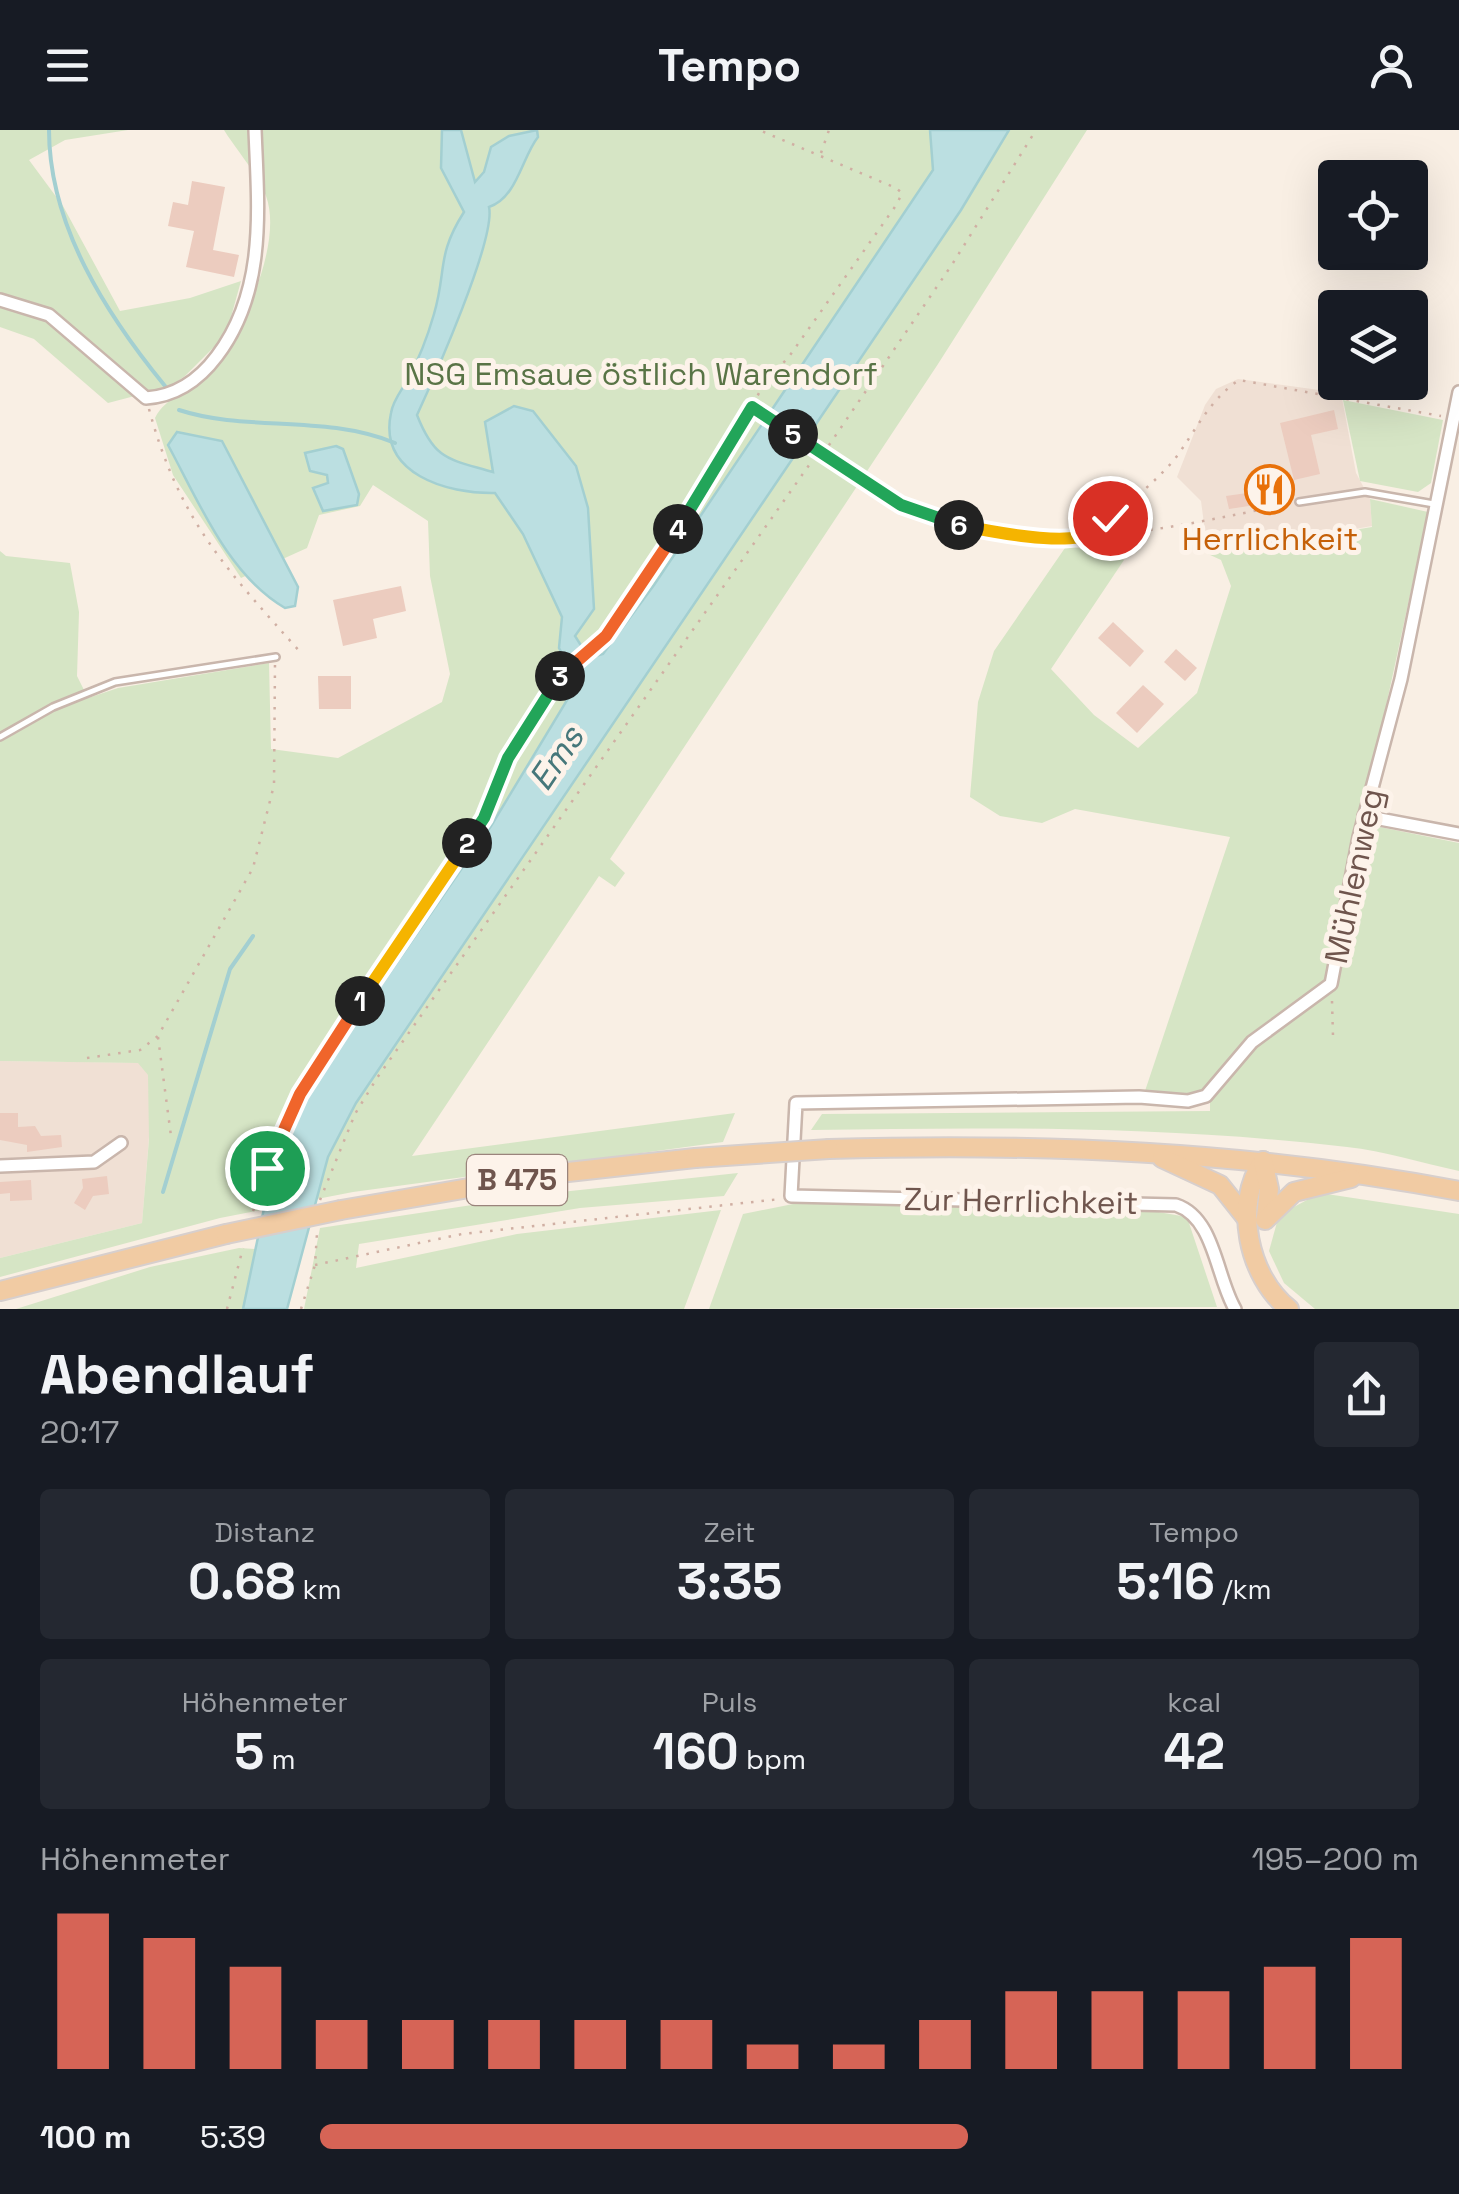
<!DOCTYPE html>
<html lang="de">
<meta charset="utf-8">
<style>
body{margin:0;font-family:"Space Grotesk",sans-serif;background:#242831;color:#f1f3f6;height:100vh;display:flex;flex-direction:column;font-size:38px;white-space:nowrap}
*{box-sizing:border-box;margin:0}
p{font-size:32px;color:#9ea1a6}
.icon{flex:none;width:55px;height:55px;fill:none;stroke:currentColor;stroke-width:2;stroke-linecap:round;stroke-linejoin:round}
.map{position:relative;height:1179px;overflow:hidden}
.sheet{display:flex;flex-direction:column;background:#171b24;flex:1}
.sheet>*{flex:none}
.fabs{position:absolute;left:1318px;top:30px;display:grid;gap:20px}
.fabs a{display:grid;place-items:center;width:110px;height:110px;border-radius:10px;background:#171b24;box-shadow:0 10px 40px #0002;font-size:50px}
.pin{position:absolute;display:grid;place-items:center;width:85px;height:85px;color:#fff;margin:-42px;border:5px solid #fff;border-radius:50%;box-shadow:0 2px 10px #0007}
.km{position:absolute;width:50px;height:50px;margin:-25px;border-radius:50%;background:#222;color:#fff;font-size:28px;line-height:50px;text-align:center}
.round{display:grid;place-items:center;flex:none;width:105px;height:105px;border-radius:10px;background:#242831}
.overview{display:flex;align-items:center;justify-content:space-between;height:170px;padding:0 40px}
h1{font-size:55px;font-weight:800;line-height:75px}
.stats{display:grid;grid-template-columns:repeat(3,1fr);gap:15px;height:170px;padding:10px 40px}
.stats div{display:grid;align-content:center;border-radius:10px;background:#242831;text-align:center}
.stats b{font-size:50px;font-weight:800}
.stats small{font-size:28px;font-weight:400}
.stats p{font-size:28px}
.chart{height:280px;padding:20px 40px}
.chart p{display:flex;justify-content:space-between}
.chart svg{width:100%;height:180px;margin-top:10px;stroke:#d66456;stroke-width:6}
ul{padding:0 40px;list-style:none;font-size:32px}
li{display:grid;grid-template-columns:160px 120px 1fr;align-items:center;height:75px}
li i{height:25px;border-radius:12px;background:#d66456}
header{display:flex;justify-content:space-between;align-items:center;height:130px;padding:0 40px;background:#171b24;font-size:45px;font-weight:800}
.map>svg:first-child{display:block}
.residential{fill:#f0e0d4}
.green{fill:#d6e5c5}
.water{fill:#bbdfe1;stroke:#a3cfd1;stroke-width:2.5}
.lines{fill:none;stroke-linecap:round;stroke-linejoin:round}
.stream{stroke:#a3cfd1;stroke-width:4}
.building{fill:#ecccbf}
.lane-casing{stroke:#c9b6ac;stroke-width:10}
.street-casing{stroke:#c9b6ac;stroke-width:16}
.primary-casing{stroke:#d7cfcd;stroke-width:22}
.path{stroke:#d0afa3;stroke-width:2.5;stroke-dasharray:2.5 8;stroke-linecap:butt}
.lane{stroke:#fff;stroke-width:5}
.street{stroke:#fff;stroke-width:11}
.primary{stroke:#f1cba3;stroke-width:18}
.primary-bridge-casing{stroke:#d7cfcd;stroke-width:22;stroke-linecap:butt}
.primary-bridge{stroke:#f1cba3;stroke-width:18}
.split-1-casing{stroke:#fff;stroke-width:20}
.split-2-casing{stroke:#fff;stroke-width:20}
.split-3-casing{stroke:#fff;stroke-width:20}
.split-4-casing{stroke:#fff;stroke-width:20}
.split-5-casing{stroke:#fff;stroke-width:20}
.split-6-casing{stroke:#fff;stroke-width:20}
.split-7-casing{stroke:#fff;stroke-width:20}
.split-1{stroke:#f0652b;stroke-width:12}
.split-2{stroke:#f5b400;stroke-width:12}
.split-3{stroke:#22a559;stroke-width:12}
.split-4{stroke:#f0652b;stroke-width:12}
.split-5{stroke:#22a559;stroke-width:12}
.split-6{stroke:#22a559;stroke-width:12}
.split-7{stroke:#f5b400;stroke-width:12}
.labels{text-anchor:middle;stroke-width:10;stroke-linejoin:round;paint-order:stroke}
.shield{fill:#fdf3ea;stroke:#9a847c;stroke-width:2.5}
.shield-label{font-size:30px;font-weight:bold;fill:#6f554d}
.park-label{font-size:32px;fill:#597446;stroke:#fdf3ea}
.food-label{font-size:32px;fill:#c56008;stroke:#fdf3ea}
.street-label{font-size:32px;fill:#6f554d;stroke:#fdf3ea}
.water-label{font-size:35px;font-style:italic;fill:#46777a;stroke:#fdf3ea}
</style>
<header><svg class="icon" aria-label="menu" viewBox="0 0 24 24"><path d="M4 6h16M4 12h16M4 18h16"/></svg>Tempo<svg class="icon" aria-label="person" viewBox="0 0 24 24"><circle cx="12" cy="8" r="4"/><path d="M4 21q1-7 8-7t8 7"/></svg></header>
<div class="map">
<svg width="1459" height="1179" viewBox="0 0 1459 1179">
<rect width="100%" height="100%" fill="#f9efe4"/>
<g class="residential">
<polygon points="1238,249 1341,263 1356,343 1370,369 1372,396 1208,424 1201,371 1177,347 1205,275 1216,259"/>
<polygon points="0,931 155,933 142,1093 0,1128"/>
</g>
<g class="green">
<polygon points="0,0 128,0 65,10 29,30 63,76 120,181 190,168 241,151 226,205 185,246 169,257 108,273 34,209 0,197"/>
<path d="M224,0H1087L938,234L610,729L625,743L615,757L599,746L412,1026L735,983L723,1012L353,1062L220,1088L0,1147V1128L142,1093L149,1009L148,945L138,933L0,931V421L6,426L70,433L79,482L77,546L88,568L118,558L269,533L271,619L338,628L442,572L450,544L430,446L428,391L373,355L360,376L319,385L307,418L241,448L173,345L155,288C166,266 190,262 207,244C240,209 284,114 266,66C257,43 237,21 224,0Z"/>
<polygon points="1343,270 1443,290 1431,353 1418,362 1360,351"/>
<polygon points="1370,369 1428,382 1327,849 1234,922 1204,960 1189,964 1145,961 1230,707 1075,679 1042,693 1000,686 970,667 978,572 994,521 1067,415 1124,430 1051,539 1094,585 1138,618 1197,563 1231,456 1221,430 1208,424 1372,397"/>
<path d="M1375,696L1459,713V1041C1422,1033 1384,1021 1347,1017C1168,996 990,997 811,1000L822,984L1210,981V971L1240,929L1336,858L1365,707Z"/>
<polygon points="738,1043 724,1066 580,1078 359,1114 356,1138 517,1104 721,1080 684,1179 304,1179 320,1098 552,1063"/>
<polygon points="1320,1063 1459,1084 1459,1179 1315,1179 1284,1153 1269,1121 1279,1085"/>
<polygon points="798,1073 1141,1079 1187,1087 1217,1177 709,1179 743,1084"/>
<polygon points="239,1118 255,1119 244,1179 16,1179 150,1137"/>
</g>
<g class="water">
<path d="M442,0H461L475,52L484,42L491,17L509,6L537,0L538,7C522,27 517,68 489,77C496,109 434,248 417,285C435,331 449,329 493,342L485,292L514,276L533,281L576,336L588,378L594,479L575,506L589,528L603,524L654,455L933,40L930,0H1009L961,80L356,973L328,1027L287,1179H243L267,1064L311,957L491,696L575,557L574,545L559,518L562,487L523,404L495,363C447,364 378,344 391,283C393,270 402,260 408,249C419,229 428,205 434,184C447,140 436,126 464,82L441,38Z"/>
<path d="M177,302L222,311L298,457L295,476L285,478C228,445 199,372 168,315Z"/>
<polygon points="336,316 343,319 359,364 357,375 323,381 313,358 328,353 327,345 310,341 305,323"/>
</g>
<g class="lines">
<g class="stream">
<path d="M49,0C49,95 106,184 165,256"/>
<path d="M179,280C246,302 324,284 395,313"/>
<polyline points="163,1062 230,839 253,806"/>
</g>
</g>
<g class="building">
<polygon points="192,51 225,57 213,120 239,125 234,147 186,137 194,101 168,96 173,72 188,75"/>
<polygon points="1334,280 1338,299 1311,305 1320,344 1294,350 1280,293"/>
<polygon points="1290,342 1294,369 1229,379 1226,366 1247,363 1245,354"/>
<polygon points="401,456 406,481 373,489 377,508 343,516 333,470"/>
<polygon points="1113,492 1144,521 1130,537 1098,508"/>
<polygon points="1176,519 1197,538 1185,551 1164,532"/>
<polygon points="318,546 351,546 351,579 319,579"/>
<polygon points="1143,555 1164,574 1137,603 1116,583"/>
<polygon points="0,983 18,983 18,997 35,996 41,1006 61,1005 62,1017 27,1022 27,1015 0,1010"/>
<polygon points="107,1046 109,1064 93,1066 85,1080 74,1073 83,1058 82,1049"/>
<polygon points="31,1050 32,1070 10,1071 10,1063 0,1064 0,1052"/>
</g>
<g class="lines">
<defs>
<g id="lane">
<polyline points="1299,372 1365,362 1434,374"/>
<polyline points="0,607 53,577 115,552 276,527"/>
</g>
<g id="street">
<path d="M0,170L49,185L146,268C176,266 199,250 217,226C267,160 258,78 255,0"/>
<polyline points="1364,686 1459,704"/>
<polyline points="0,1036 94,1032 121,1013"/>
<path d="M1235,1179C1216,1147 1215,1088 1176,1075L791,1066L796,973L1139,967L1188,971L1206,966L1252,912L1331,854L1359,707L1401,549L1459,262"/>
</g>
<g id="primary">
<path d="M829,1019C1041,1013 1250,1021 1459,1061"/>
<polyline points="1162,1028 1220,1055 1247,1089"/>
<path d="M1263,1031C1233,1074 1248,1147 1289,1179"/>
<polyline points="1263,1031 1269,1059 1266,1087"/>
<polyline points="341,1080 550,1044 695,1028"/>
<polyline points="1265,1090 1294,1062 1351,1048"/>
<polyline points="0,1161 226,1104"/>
</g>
</defs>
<use href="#lane" class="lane-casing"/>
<use href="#street" class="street-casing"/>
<use href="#primary" class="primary-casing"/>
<g class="path">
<polyline points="821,23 829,0"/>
<path d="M754,278C802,309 849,348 900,374C1018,436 1167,398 1289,374"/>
<path d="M149,279C179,391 227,440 302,524"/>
<polyline points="823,324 953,133 1036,0"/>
<path d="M1090,405C1119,380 1149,359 1174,330C1196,301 1208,271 1239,250L1441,286"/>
<polyline points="1332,871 1333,906"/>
<polyline points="158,907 171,1006"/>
<polyline points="87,928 140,920 158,906 253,738 274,655 275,534"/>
<polyline points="320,1070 355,984 377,948 819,321"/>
<polyline points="253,1081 299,964 484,688 508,628 566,537 606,506 643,457 732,313 766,250 788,228 897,74 902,63 896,58 759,0"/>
<polyline points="315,1135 462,1104 780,1069"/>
<polyline points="227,1179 243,1118"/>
<polyline points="301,1179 315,1135 317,1103"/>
</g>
<use href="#lane" class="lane"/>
<use href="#street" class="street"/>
<use href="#primary" class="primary"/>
<defs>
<g id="primary-bridge">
<polyline points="695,1028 829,1019"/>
<polyline points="226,1104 341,1080"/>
</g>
</defs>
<use href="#primary-bridge" class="primary-bridge-casing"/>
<use href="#primary-bridge" class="primary-bridge"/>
</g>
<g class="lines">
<defs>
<polyline id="split-1" points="267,1038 300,964 360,871"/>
<polyline id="split-2" points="360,871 467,713"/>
<polyline id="split-3" points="467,713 484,688 508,628 560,546"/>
<polyline id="split-4" points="560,546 606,506 678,399"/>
<polyline id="split-5" points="678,399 752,277 793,304"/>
<polyline id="split-6" points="793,304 901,375 959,395"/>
<path id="split-7" d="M959,395C988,401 1066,417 1092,403C1098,400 1105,392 1110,388"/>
</defs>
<use href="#split-1" class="split-1-casing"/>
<use href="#split-2" class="split-2-casing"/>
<use href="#split-3" class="split-3-casing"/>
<use href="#split-4" class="split-4-casing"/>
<use href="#split-5" class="split-5-casing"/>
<use href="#split-6" class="split-6-casing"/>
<use href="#split-7" class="split-7-casing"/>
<use href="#split-1" class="split-1"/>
<use href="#split-2" class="split-2"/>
<use href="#split-3" class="split-3"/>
<use href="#split-4" class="split-4"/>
<use href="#split-5" class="split-5"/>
<use href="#split-6" class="split-6"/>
<use href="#split-7" class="split-7"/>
</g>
<defs>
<symbol id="restaurant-ring" viewBox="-11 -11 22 22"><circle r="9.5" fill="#fdf3ea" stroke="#e8710a" stroke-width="1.5"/><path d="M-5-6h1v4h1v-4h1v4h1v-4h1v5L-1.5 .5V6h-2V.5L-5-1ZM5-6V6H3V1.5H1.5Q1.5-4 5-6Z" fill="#e8710a"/></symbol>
</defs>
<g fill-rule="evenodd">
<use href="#restaurant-ring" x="1242" y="332" width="55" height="55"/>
</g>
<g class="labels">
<rect class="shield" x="467" y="1025" width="100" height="50" rx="8"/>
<g class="shield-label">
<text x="517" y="1060">B 475</text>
</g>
<g class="park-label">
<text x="641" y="255">NSG Emsaue östlich Warendorf</text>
</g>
<g class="food-label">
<text x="1270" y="420">Herrlichkeit</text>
</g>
<g class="street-label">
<text transform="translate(1354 746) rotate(-78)" y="11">Mühlenweg</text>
<text transform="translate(1021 1071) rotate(1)" y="11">Zur Herrlichkeit</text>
</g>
<g class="water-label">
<text transform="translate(556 628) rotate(-56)" y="12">Ems</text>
</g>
</g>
</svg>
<div class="fabs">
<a><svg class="icon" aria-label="locate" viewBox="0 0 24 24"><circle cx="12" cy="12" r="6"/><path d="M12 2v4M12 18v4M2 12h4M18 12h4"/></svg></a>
<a><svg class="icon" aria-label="layers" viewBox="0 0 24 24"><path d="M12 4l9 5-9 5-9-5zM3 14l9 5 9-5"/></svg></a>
</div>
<div class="pin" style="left:267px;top:1038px;background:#1e9e55"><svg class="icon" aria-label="arrive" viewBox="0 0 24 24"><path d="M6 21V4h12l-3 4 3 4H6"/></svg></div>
<div class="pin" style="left:1110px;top:388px;background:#d93025"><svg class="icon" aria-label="check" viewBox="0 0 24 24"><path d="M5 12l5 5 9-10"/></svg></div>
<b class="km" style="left:360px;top:871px">1</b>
<b class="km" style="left:467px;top:713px">2</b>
<b class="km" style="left:560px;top:546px">3</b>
<b class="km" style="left:678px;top:399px">4</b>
<b class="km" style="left:793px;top:304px">5</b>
<b class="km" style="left:959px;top:395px">6</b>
</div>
<section class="sheet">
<div class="overview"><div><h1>Abendlauf</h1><p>20:17</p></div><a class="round"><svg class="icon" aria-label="share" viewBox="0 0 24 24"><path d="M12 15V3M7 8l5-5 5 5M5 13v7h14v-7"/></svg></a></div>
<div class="stats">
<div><p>Distanz</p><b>0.68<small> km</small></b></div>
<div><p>Zeit</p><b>3:35</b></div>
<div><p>Tempo</p><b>5:16<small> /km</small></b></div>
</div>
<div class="stats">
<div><p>Höhenmeter</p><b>5<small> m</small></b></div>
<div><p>Puls</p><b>160<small> bpm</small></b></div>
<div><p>kcal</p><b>42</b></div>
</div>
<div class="chart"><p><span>Höhenmeter</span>195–200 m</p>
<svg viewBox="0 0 160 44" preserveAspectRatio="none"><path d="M5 44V6M15 44V12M25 44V19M35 44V32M45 44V32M55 44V32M65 44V32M75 44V32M85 44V38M95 44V38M105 44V32M115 44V25M125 44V25M135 44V25M145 44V19M155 44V12"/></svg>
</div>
<ul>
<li><b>100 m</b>5:39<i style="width:59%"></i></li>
</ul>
</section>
